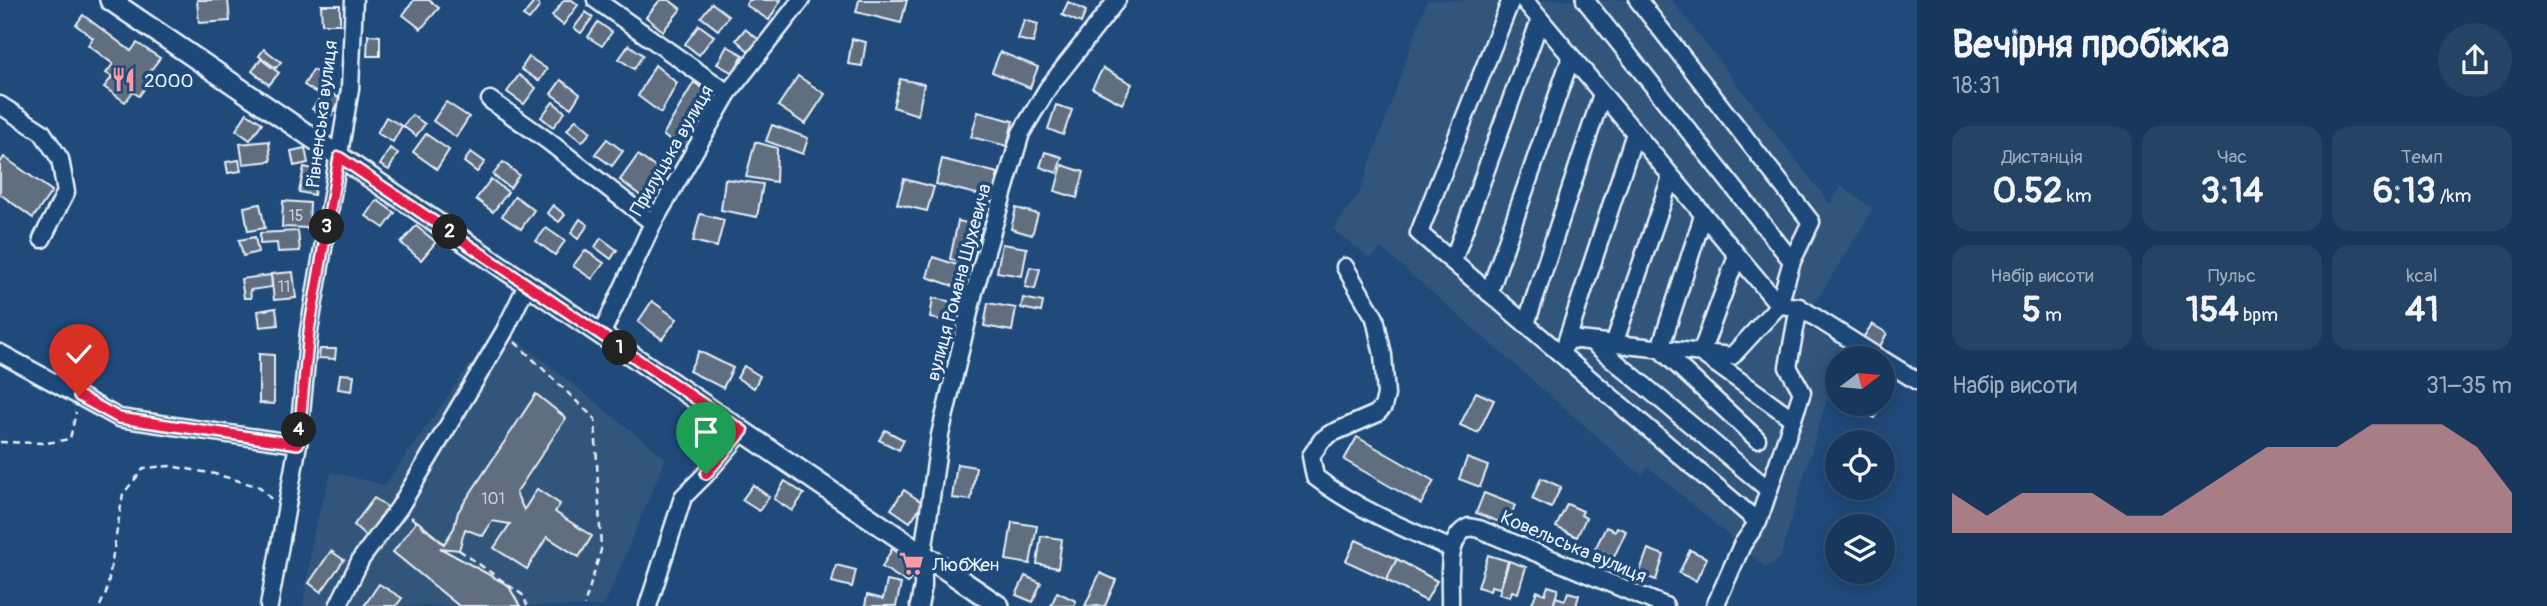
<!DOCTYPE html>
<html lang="uk">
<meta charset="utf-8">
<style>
body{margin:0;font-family:Pangolin,sans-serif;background:#244365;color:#f1f3f6;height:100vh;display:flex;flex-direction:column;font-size:26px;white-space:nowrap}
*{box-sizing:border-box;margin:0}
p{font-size:23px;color:#9eacbb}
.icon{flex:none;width:38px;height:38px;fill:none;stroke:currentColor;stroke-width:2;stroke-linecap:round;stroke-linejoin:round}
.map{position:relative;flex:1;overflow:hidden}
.details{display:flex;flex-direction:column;background:#17385c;width:630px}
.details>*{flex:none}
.needle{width:46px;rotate:74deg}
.tools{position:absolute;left:1825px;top:346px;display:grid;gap:14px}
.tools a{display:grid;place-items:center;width:70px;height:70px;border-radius:50%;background:#17385c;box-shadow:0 4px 18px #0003,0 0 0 2px #365272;font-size:35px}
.pin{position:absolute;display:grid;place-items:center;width:60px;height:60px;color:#fff;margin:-72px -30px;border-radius:50% 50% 50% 0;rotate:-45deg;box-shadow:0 0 7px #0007}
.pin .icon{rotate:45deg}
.km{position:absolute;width:35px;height:35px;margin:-18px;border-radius:50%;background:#222;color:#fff;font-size:19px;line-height:35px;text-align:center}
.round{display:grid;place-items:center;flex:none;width:74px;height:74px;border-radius:37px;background:#244365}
.summary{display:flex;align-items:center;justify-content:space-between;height:119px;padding:0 35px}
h1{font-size:38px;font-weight:800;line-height:52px}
.stats{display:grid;grid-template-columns:repeat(3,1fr);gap:10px;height:119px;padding:7px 35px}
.stats div{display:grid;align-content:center;border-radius:18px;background:#244365;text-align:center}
.stats b{font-size:35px;font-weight:800}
.stats small{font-size:19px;font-weight:400}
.stats p{font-size:19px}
.chart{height:196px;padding:14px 35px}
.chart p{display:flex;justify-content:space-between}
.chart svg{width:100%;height:126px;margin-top:7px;fill:#e69b98;opacity:.7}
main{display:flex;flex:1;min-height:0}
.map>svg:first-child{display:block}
.built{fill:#32557c}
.building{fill:#606e7f;stroke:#e8f1f8;stroke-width:2}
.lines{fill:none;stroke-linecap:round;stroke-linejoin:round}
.minor-casing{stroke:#e8f1f8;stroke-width:21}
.major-casing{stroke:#e8f1f8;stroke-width:24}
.path{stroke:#e8f1f8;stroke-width:2.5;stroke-dasharray:7 5;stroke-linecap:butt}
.minor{stroke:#1f4a7a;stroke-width:16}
.major{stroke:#1f4a7a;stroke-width:19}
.route-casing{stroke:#fff;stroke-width:14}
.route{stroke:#e11d48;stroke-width:9}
.labels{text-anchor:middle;stroke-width:7;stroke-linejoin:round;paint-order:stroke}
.number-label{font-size:16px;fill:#c6d0da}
.poi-label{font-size:19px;fill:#e8f1f8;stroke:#1f4a7a;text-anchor:start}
.street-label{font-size:19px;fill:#e8f1f8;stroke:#1f4a7a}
</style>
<main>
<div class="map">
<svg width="1917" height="606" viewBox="0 0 1917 606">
<rect width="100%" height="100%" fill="#1f4a7a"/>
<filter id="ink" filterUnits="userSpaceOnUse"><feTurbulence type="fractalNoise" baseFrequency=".0143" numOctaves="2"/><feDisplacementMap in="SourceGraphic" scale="14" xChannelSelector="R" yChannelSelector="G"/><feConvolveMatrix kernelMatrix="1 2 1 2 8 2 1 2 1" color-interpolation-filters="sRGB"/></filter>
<g filter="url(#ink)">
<g class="built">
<polygon points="1427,0 1672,0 1830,204 1842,186 1873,209 1809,313 1804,325 1862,359 1838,359 1837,398 1828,395 1780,558 1766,568 1649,467 1641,475 1381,248 1371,259 1333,229 1360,192"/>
<polygon points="498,325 666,458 604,606 303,606 313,534 331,472 385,485"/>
</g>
<g class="building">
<polygon points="197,0 228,0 230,21 199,23"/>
<polygon points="414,0 429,0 439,8 421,29 403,15"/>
<polygon points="564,0 572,0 578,5 563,25 552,16"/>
<polygon points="660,0 669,0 681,9 663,31 646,17"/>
<polygon points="749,0 781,0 769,20 746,5"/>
<polygon points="859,0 907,0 901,23 856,12"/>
<polygon points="535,1 540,6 529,20 523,16"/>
<polygon points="1068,2 1086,11 1081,23 1062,15"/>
<polygon points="712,3 729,16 718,30 701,17"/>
<polygon points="321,5 340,5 340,24 322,24"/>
<polygon points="586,12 593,17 581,33 574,28"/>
<polygon points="83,15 131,51 137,43 160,58 148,74 153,77 139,96 133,92 125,102 104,87 112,77 106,73 113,64 88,45 93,38 76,25"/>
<polygon points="1024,20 1038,24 1033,43 1018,39"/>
<polygon points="598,22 612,32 602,46 588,37"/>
<polygon points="699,25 714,36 699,55 685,44"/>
<polygon points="745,29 762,42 752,54 736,40"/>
<polygon points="368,35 380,36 380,56 367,56"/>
<polygon points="852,39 866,42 862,66 848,64"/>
<polygon points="629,45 643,55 634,69 619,59"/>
<polygon points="727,46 743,55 733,73 717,64"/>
<polygon points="264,49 281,62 276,68 259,56"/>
<polygon points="1000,52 1038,67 1030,88 992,72"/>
<polygon points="529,57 547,69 539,81 521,69"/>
<polygon points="261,59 279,73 269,85 252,71"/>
<polygon points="655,65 677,83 661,113 638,96"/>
<polygon points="1103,68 1132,84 1122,104 1092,88"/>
<polygon points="313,70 329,80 320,95 304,85"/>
<polygon points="519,75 536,88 524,104 507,92"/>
<polygon points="798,76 825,94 805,124 778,106"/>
<polygon points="900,79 924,84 918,115 893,107"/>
<polygon points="561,80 580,94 571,108 551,94"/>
<polygon points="694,82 715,98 686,154 663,135"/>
<polygon points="326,89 341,100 328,120 312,109"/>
<polygon points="446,102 469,117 456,137 433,121"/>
<polygon points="553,102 565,112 553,127 541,117"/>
<polygon points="1056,105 1072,110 1063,135 1048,129"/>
<polygon points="978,112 1013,121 1007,146 971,137"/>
<polygon points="247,113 262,123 250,140 236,130"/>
<polygon points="412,115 425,124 416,136 403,126"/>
<polygon points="386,117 402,126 393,142 377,133"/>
<polygon points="576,119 591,132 582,142 567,130"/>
<polygon points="772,125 808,138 803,154 766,141"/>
<polygon points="426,134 449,150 437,169 413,152"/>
<polygon points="607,139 623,151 612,166 595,154"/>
<polygon points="269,141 271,161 243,164 240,144"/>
<polygon points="755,142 777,148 776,182 746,177"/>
<polygon points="305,148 308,163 294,166 291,151"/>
<polygon points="390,148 398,153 389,170 380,165"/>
<polygon points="471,152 485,162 477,172 464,162"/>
<polygon points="1045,152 1062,157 1057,173 1040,167"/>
<polygon points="638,155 660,171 641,196 620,180"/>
<polygon points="4,157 52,191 33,218 0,194 0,163"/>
<polygon points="942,159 998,173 992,198 936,184"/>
<polygon points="239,160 241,171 228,173 226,162"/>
<polygon points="503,162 519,175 510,188 493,175"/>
<polygon points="1062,165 1084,172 1077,198 1055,191"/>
<polygon points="304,167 318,170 314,195 299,192"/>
<polygon points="491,179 508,192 493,212 476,199"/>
<polygon points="725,179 763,184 757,217 721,210"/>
<polygon points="904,179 934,187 927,211 897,204"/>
<polygon points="515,196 534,210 521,229 502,216"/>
<polygon points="377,200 395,213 384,228 366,216"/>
<polygon points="283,201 310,203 309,228 282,227"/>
<polygon points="260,204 265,228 248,231 244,207"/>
<polygon points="553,205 565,215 559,222 547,213"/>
<polygon points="1016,208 1038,214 1032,235 1011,229"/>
<polygon points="700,214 724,220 717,247 693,241"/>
<polygon points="580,219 588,225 578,239 571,233"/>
<polygon points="958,221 981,226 973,265 950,259"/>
<polygon points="416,226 436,242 421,260 401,243"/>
<polygon points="546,228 565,241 555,255 536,241"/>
<polygon points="298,231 300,251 278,252 277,243 260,244 260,233"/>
<polygon points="255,237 258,252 243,256 239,240"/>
<polygon points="601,238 617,250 611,259 595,247"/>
<polygon points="1002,244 1027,248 1022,276 997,272"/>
<polygon points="585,250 604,263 592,279 573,266"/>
<polygon points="933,257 972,270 965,290 927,277"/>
<polygon points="1030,267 1040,269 1035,289 1025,287"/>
<polygon points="293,272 296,298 274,300 271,274"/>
<polygon points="271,275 272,287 250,290 251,298 244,298 241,279"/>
<polygon points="933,298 962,304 958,323 930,318"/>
<polygon points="1023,298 1043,302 1041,312 1021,308"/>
<polygon points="652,301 677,319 662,339 638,322"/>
<polygon points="988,303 1016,308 1012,331 984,326"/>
<polygon points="276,308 278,325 260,327 258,311"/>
<polygon points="1872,324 1887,333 1879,348 1863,338"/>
<polygon points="320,349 336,349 335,359 319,358"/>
<polygon points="699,351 733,368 723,388 689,371"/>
<polygon points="259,354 274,355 274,404 259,403"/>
<polygon points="744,366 760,376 754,388 737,378"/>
<polygon points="340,374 354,375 352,391 338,389"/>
<polygon points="1476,392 1494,400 1478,433 1460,425"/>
<polygon points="536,394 566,418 516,493 524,510 537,489 560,504 555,512 592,536 579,557 547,537 527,569 494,548 510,524 492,521 483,536 465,529 459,550 440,548 508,585 520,606 459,606 393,552 417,521 444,544 454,528 458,512"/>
<polygon points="1863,404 1881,404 1875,418 1860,412"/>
<polygon points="688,415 712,429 704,442 680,428"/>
<polygon points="885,430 904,440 899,450 879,440"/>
<polygon points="1357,437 1434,481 1421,504 1344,460"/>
<polygon points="1467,458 1488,466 1480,487 1459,479"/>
<polygon points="957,464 976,467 971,500 952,498"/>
<polygon points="1541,478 1561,487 1551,508 1532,499"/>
<polygon points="785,481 804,494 792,511 774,499"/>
<polygon points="753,485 769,497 759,511 742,500"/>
<polygon points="904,490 923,503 910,522 891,509"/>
<polygon points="1484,493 1515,505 1507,525 1476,513"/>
<polygon points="374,498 392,510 369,539 354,525"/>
<polygon points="1567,504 1583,511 1581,515 1586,518 1577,537 1556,527"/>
<polygon points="1012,522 1037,526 1030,564 1006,560"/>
<polygon points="1606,527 1615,531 1617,527 1626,531 1614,557 1595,549"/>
<polygon points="1041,536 1062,539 1058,568 1037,564"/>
<polygon points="1356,540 1397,559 1387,580 1346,561"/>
<polygon points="892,549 919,565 908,583 882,567"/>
<polygon points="1648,549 1664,555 1656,580 1639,574"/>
<polygon points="1690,550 1707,558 1696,581 1679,573"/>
<polygon points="331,551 344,560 321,592 309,583"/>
<polygon points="1488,555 1508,561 1500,588 1491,586 1490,591 1478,587"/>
<polygon points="1397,559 1437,581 1426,601 1386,580"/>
<polygon points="1509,561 1526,567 1518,593 1512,591 1510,597 1499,594"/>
<polygon points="836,565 856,570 852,587 832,582"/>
<polygon points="1100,573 1116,580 1105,606 1085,606"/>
<polygon points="1025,576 1041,583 1033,602 1016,595"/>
<polygon points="887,581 901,584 896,606 865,606 867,595 883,599"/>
<polygon points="379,584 402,598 396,606 364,606"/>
<polygon points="1548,586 1558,589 1553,606 1531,606 1537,591 1545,594"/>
<polygon points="1057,592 1076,601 1074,606 1051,606"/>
<polygon points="1568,592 1579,595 1576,606 1553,606 1556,597 1565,600"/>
</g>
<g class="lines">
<defs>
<g id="minor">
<polyline points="596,0 728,93"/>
<polyline points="1511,0 1419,233 1758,522 1802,392 1788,367 1799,307"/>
<polyline points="1524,0 1779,305 1799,307 1881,359"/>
<polyline points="1585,0 1792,261"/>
<polyline points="490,100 548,141 653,223"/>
<polyline points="0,105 42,132 60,159 66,192 42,239"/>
<polyline points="1703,216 1660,349 1757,439"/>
<polyline points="1737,256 1701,353 1793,419"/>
<polyline points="1453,261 1540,20"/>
<path d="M1345,267L1375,318L1383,355L1386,395L1383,407L1376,414L1330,434L1322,440L1311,456L1315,477C1355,508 1405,529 1452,549"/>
<polyline points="1489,293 1571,57"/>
<polyline points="1526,324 1602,94"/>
<polyline points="601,335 653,223 728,93 801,0"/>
<polyline points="1568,339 1732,356 1779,305 1792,261 1811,222 1638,0"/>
<polyline points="1592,342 1769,490"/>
<polyline points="1614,344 1671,177"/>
<polyline points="1565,346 1635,133"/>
<polyline points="0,353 119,418 298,444"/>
<polyline points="1883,360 1917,381"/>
<polyline points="269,606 298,444 309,331 350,89 354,0"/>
<polyline points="338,606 361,559 399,508 504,332 527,285"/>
<polyline points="648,606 683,497 706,474 743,431"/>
<polyline points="919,606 923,586 923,553 940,435 974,292 1021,133 1048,88 1117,0"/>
<path d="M1450,606C1451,583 1444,537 1469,527L1479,529L1665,606"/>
<polyline points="1715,606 1742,545 1758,522"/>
</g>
<polyline id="major" points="110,0 999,606"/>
</defs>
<use href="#minor" class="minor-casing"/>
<use href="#major" class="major-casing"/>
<g class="path">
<polyline points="515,342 595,419 601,550 584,606"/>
<polyline points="0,442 47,443 70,439 76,412"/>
<polyline points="411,517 444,544"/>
<polyline points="459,550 524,596 527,606"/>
<polyline points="100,606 107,590 123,494 144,468 170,466 215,474 260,487 272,500"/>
</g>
<use href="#minor" class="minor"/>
<use href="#major" class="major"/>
</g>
</g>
<g class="lines" filter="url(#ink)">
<defs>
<polyline id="route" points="79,396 119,418 298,444 309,331 339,157 743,431 706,474"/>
</defs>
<use href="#route" class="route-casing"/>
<use href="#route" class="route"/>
</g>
<defs>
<symbol id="restaurant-bare" viewBox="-9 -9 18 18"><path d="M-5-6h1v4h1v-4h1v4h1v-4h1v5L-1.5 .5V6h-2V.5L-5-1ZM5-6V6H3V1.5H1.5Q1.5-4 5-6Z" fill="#ff9aa2" stroke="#1f4a7a" stroke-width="2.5" paint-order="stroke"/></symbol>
<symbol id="supermarket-bare" viewBox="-9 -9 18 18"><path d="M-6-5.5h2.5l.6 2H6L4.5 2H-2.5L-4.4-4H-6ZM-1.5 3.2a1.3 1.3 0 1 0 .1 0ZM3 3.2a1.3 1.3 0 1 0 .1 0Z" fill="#ff9aa2" stroke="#1f4a7a" stroke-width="2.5" paint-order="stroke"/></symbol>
</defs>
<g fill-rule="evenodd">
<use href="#restaurant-bare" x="106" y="62" width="35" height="35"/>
<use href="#supermarket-bare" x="894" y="546" width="35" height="35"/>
</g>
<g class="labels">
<g class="number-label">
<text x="296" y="221">15</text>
<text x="284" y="292">11</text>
<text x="493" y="504">101</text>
</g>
<g class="poi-label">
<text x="144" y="87">2000</text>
<text x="932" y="571">ЛюбЖен</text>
</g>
<g class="street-label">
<text transform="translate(321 114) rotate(-83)" y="7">Рівненська вулиця</text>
<text transform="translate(671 150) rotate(-60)" y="7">Прилуцька вулиця</text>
<text transform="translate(958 282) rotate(-75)" y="7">вулиця Романа Шухевича</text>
<text transform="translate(1574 546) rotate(23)" y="7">Ковельська вулиця</text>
</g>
</g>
</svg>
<div class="tools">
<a><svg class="needle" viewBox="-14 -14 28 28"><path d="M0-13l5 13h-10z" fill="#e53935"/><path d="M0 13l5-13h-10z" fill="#9eacbb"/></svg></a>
<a><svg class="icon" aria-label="locate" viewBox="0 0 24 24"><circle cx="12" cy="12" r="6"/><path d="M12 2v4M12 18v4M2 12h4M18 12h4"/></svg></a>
<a><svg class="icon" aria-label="layers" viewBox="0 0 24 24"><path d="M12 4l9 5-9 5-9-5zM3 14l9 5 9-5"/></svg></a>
</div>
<div class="pin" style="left:706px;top:474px;background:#1e9e55"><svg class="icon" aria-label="arrive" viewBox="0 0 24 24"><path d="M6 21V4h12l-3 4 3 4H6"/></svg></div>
<div class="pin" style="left:79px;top:396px;background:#d93025"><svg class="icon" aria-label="check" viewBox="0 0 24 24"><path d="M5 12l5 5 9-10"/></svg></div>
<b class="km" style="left:620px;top:348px">1</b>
<b class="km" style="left:450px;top:232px">2</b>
<b class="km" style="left:327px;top:227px">3</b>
<b class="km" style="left:299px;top:430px">4</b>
</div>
<section class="details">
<div class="summary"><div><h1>Вечірня пробіжка</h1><p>18:31</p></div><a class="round"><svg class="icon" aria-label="share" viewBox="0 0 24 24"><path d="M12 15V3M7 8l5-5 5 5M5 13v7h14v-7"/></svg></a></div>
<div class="stats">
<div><p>Дистанція</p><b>0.52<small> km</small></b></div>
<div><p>Час</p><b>3:14</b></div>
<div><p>Темп</p><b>6:13<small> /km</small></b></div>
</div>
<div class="stats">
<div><p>Набір висоти</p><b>5<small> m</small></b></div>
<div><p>Пульс</p><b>154<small> bpm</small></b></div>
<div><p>kcal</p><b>41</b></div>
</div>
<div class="chart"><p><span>Набір висоти</span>31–35 m</p>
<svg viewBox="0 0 160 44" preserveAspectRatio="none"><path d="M0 44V30L10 38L20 30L30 30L40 30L50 38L60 38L70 30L80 22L90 14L100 14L110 14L120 6L130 6L140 6L150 14L160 30V44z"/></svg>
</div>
</section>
</main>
